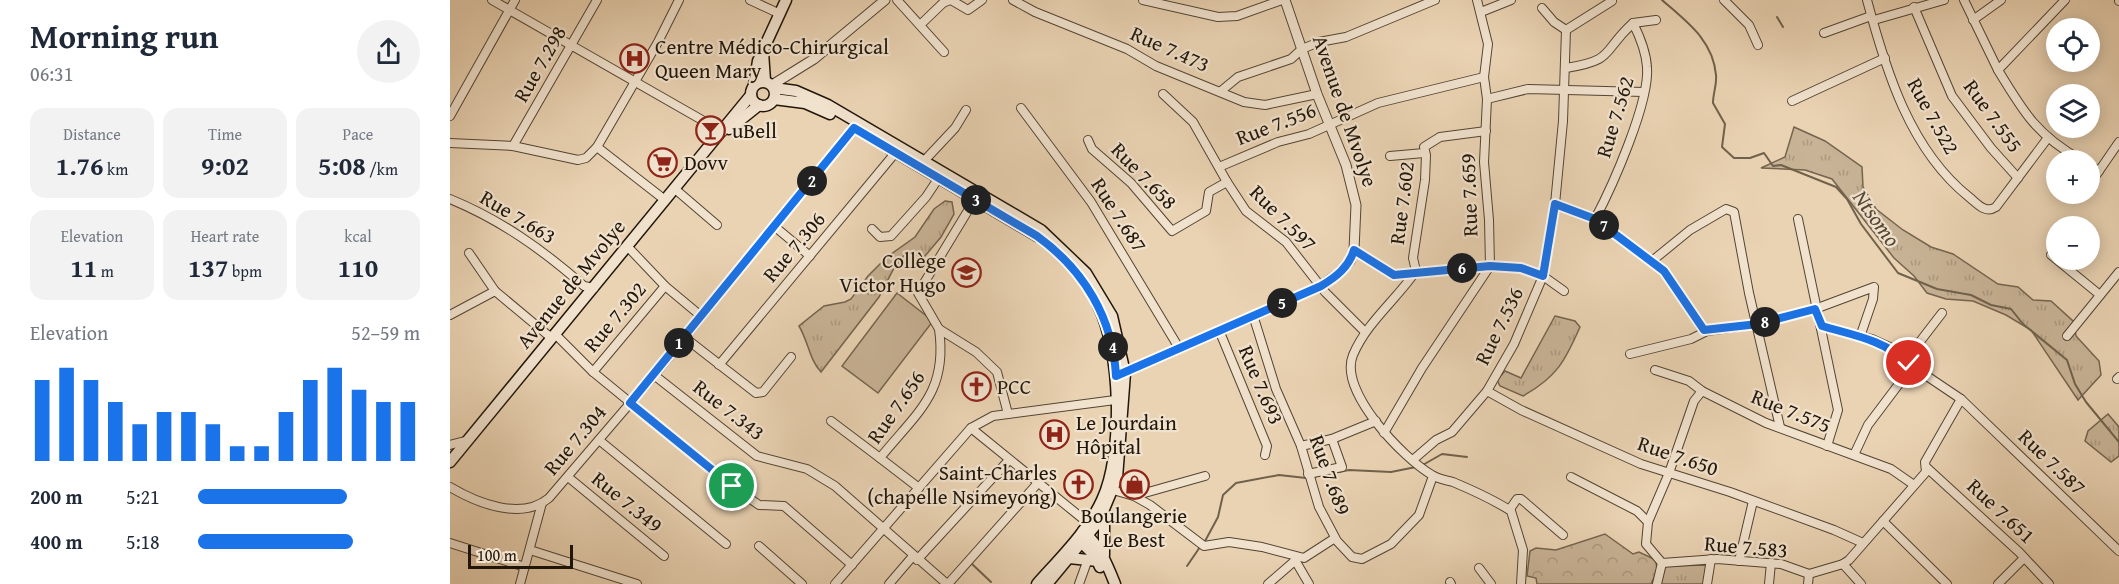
<!DOCTYPE html>
<meta charset="utf-8">
<style>
body{margin:0;font-family:"Gentium Book Plus",serif;background:#f2f2f3;color:#1f2937;height:100vh;display:flex;flex-direction:column;font-size:22px;white-space:nowrap}
*{box-sizing:border-box;margin:0}
p{font-size:20px;color:#747a83}
.icon{flex:none;width:33px;height:33px;fill:none;stroke:currentColor;stroke-width:2;stroke-linecap:round;stroke-linejoin:round}
.map{position:relative;flex:1;overflow:hidden}
.drawer{display:flex;flex-direction:column;background:#fff;width:450px}
.drawer>*{flex:none}
.controls{position:absolute;left:1596px;top:18px;display:grid;gap:12px}
.controls a{display:grid;place-items:center;width:54px;height:54px;border-radius:50%;background:#fff;box-shadow:0 3px 15px #0003;font-size:30px}
.scale{position:absolute;left:18px;bottom:15px;width:105px;box-sizing:border-box;padding-left:6px;border:3px solid #201609;border-top:0;font-size:16px;line-height:21px;white-space:nowrap;color:#201609;-webkit-text-stroke:4px #f1e2ce;paint-order:stroke}
.pin{position:absolute;display:grid;place-items:center;width:51px;height:51px;color:#fff;margin:-26px;border:3px solid #fff;border-radius:50%;box-shadow:0 2px 6px #0007}
.km{position:absolute;width:30px;height:30px;margin:-15px;border-radius:50%;background:#222;color:#fff;font-size:16px;line-height:30px;text-align:center}
.round{display:grid;place-items:center;flex:none;width:63px;height:63px;border-radius:32px;background:#f2f2f3}
.summary{display:flex;align-items:center;justify-content:space-between;height:102px;padding:0 30px}
h1{font-size:33px;font-weight:800;line-height:45px}
.figures{display:grid;grid-template-columns:repeat(3,1fr);gap:9px;height:102px;padding:6px 30px}
.figures div{display:grid;align-content:center;border-radius:15px;background:#f2f2f3;text-align:center}
.figures b{font-size:26px;font-weight:800}
.figures small{font-size:16px;font-weight:400}
.figures p{font-size:16px}
.chart{height:168px;padding:12px 30px}
.chart p{display:flex;justify-content:space-between}
.chart svg{width:100%;height:108px;margin-top:6px;stroke:#1a73e8;stroke-width:6}
ul{padding:0 30px;list-style:none;font-size:20px}
li{display:grid;grid-template-columns:96px 72px 1fr;align-items:center;height:45px}
li i{height:15px;border-radius:8px;background:#1a73e8}
main{display:flex;flex:1;min-height:0}
.map>svg:first-child{display:block}
.grass{fill:url(#grass-tufts);stroke:#746450;stroke-width:1.5}
.forest{fill:url(#forest-crowns);stroke:#746450;stroke-width:1.5}
.pitch{fill:#c8b396;stroke:#746450;stroke-width:1.5}
.lines{fill:none;stroke-linecap:round;stroke-linejoin:round}
.stream{stroke:#70614c;stroke-width:2}
.minor-casing{stroke:#524534;stroke-width:10}
.tertiary-casing{stroke:#524534;stroke-width:11}
.secondary-casing{stroke:#201609;stroke-width:13}
.minor{stroke:#f1e2ce;stroke-width:8}
.tertiary{stroke:#f1e2ce;stroke-width:9}
.secondary{stroke:#f1e2ce;stroke-width:10}
.route-casing{stroke:#fff;stroke-width:12}
.route{stroke:#1a73e8;stroke-width:8}
.labels{text-anchor:middle;stroke-width:4.5;stroke-linejoin:round;paint-order:stroke}
.poi-label{font-size:21px;fill:#201609;stroke:#f1e2ce;text-anchor:start}
.street-label{font-size:21px;fill:#201609;stroke:#f1e2ce}
.water-label{font-size:22px;font-style:italic;fill:#554836;stroke:#f1e2ce}
</style>
<main>
<section class="drawer">
<div class="summary"><div><h1>Morning run</h1><p>06:31</p></div><a class="round"><svg class="icon" aria-label="share" viewBox="0 0 24 24"><path d="M12 15V3M7 8l5-5 5 5M5 13v7h14v-7"/></svg></a></div>
<div class="figures">
<div><p>Distance</p><b>1.76<small> km</small></b></div>
<div><p>Time</p><b>9:02</b></div>
<div><p>Pace</p><b>5:08<small> /km</small></b></div>
</div>
<div class="figures">
<div><p>Elevation</p><b>11<small> m</small></b></div>
<div><p>Heart rate</p><b>137<small> bpm</small></b></div>
<div><p>kcal</p><b>110</b></div>
</div>
<div class="chart"><p><span>Elevation</span>52–59 m</p>
<svg viewBox="0 0 160 44" preserveAspectRatio="none"><path d="M5 44V11M15 44V6M25 44V11M35 44V20M45 44V29M55 44V24M65 44V24M75 44V29M85 44V38M95 44V38M105 44V24M115 44V11M125 44V6M135 44V15M145 44V20M155 44V20"/></svg>
</div>
<ul>
<li><b>200 m</b>5:21<i style="width:67%"></i></li>
<li><b>400 m</b>5:18<i style="width:70%"></i></li>
</ul>
</section>
<div class="map">
<svg width="1669" height="584" viewBox="0 0 1669 584">
<defs>
<pattern id="grass-tufts" width="24" height="20" patternUnits="userSpaceOnUse" patternTransform="scale(1.5)"><rect width="24" height="20" fill="#c8b396"/><path d="M3 7l-1-3M5 7V3M7 7l1-3M15 17l-1-3M17 17v-4M19 17l1-3" fill="none" stroke="#ac9980"/></pattern>
<pattern id="forest-crowns" width="20" height="18" patternUnits="userSpaceOnUse" patternTransform="scale(1.5)"><rect width="20" height="18" fill="#c8b396"/><path d="M2 6a3 3 0 1 1 6 0M12 15a3 3 0 1 1 6 0" fill="none" stroke="#ac9980"/></pattern>
</defs>
<rect width="100%" height="100%" fill="#ead3b3"/>
<filter id="stains"><feTurbulence type="fractalNoise" baseFrequency=".00333" numOctaves="4"/><feColorMatrix values="0 0 0 0 .2 0 0 0 0 .09 0 0 0 0 .02 0 0 0 .5 -.17"/></filter>
<radialGradient id="worn" r=".72"><stop offset=".6" stop-color="#630" stop-opacity="0"/><stop offset="1" stop-color="#630" stop-opacity=".3"/></radialGradient>
<g class="grass">
<polygon points="1344,127 1375,141 1412,167 1413,187 1426,209 1453,230 1481,247 1503,254 1548,284 1568,287 1583,300 1601,301 1623,321 1626,336 1649,361 1651,375 1628,400 1581,330 1556,315 1523,301 1496,299 1477,293 1464,276 1444,258 1382,179 1355,170 1311,168 1335,157"/>
<path d="M495,201L502,202L504,214L491,237L475,256L456,253L444,268L429,297L371,372C359,359 359,343 349,326L374,306L395,302L401,299L418,276L437,257L465,237L484,209Z"/>
<path d="M1105,316L1125,321L1130,327C1115,361 1107,377 1073,396L1050,386L1047,380L1055,371L1071,378Z"/>
<polygon points="1658,414 1669,427 1669,456 1661,462 1635,441 1638,431"/>
<polygon points="1257,565 1254,584 1211,584 1215,566"/>
</g>
<polygon class="forest" points="1155,534 1183,554 1189,552 1206,560 1207,571 1201,584 1087,584 1086,578 1077,576 1080,551 1086,548 1106,550"/>
<polygon class="pitch" points="447,293 483,321 428,393 392,366"/>
<g class="lines">
<g class="stream">
<path d="M1212,0C1237,22 1263,40 1266,75C1267,85 1263,93 1263,103L1275,124L1272,147L1284,158H1300L1314,153L1323,166L1331,165L1386,187L1397,199L1411,224L1448,273L1487,289L1521,295L1541,305L1561,309L1573,324L1617,360L1625,384L1636,402L1669,442"/>
<polyline points="1327,17 1333,27"/>
<polyline points="971,466 992,454 1017,457"/>
<polyline points="863,477 899,470 941,472 966,467"/>
<polyline points="754,543 768,517 773,495 786,483 829,475 856,478"/>
<polyline points="522,564 541,582"/>
<polyline points="737,566 750,547"/>
</g>
<defs>
<g id="minor">
<polyline points="42,0 273,132"/>
<polyline points="300,0 328,13"/>
<polyline points="447,0 494,52"/>
<polyline points="501,0 518,10 532,0"/>
<polyline points="563,0 585,12 677,49 706,66 794,102 815,105 867,94"/>
<polyline points="693,0 768,17 787,16 832,0"/>
<polyline points="1274,0 1299,25 1308,45"/>
<path d="M1417,0C1436,71 1460,150 1519,197C1528,204 1535,214 1546,207L1597,139"/>
<polyline points="1514,0 1548,70"/>
<path d="M1615,0L1548,70C1574,113 1587,135 1631,160"/>
<polyline points="1669,0 1669,1"/>
<polyline points="1464,7 1502,96 1541,148 1568,178"/>
<polyline points="1031,12 1061,0"/>
<polyline points="1424,20 1494,0"/>
<polyline points="1523,20 1551,0"/>
<polyline points="470,25 493,3 500,0"/>
<polyline points="1116,30 1162,1"/>
<polyline points="1374,33 1421,16"/>
<path d="M1116,68C1166,60 1151,52 1183,23L1206,20"/>
<polyline points="771,91 788,77 841,59 852,49 869,42 896,37 985,0"/>
<polyline points="713,94 743,122 777,182 796,211 836,242 875,292 915,332"/>
<polyline points="1037,99 1078,89 1194,92"/>
<polyline points="1342,101 1435,58"/>
<polyline points="571,108 641,202 729,348"/>
<polyline points="0,116 65,0"/>
<path d="M1036,131L990,137L974,147L976,155L975,180L963,258L966,271C946,300 917,322 903,355C888,391 953,458 982,475C988,479 996,480 1003,482C1022,490 1044,500 1061,511L1073,550L1071,584"/>
<polyline points="638,140 642,149 681,183 722,231 756,211 759,192 777,182"/>
<polyline points="0,143 63,146 128,160 136,158 147,147 208,42 229,0"/>
<polyline points="63,146 147,0"/>
<polyline points="147,147 215,200"/>
<polyline points="940,156 974,153"/>
<polyline points="474,161 505,128 516,110"/>
<polyline points="1640,166 1649,171 1669,142"/>
<polyline points="769,167 828,142 859,134 928,103 1034,77"/>
<polyline points="1640,183 1649,171"/>
<polyline points="225,189 267,225"/>
<path d="M0,199C51,220 93,250 134,286L144,288"/>
<polyline points="525,199 468,293 489,329 526,352 547,372 558,414"/>
<polyline points="1105,204 1145,219 1214,271 1252,328 1257,331"/>
<path d="M1145,219C1162,187 1200,102 1197,67C1196,51 1190,37 1183,23"/>
<polyline points="1348,219 1388,410 1377,446"/>
<polyline points="324,226 360,256"/>
<polyline points="422,229 430,237 441,236 476,197 488,179"/>
<polyline points="177,246 215,286 251,316"/>
<polyline points="904,250 944,275 1040,266 1071,268 1093,276 1114,291"/>
<polyline points="19,253 45,291"/>
<polyline points="1601,255 1650,295"/>
<polyline points="1202,261 1240,230 1276,209 1284,212 1299,293 1330,427"/>
<polyline points="0,315 45,291 99,336 106,335 143,372 282,486 309,505 334,506 402,565"/>
<polyline points="803,315 826,389 851,446 869,507 887,541 902,557 912,559 941,544 969,515 983,476"/>
<polyline points="1372,326 1422,339 1442,348 1459,364 1511,399 1669,551"/>
<polyline points="769,330 817,446 815,455"/>
<polyline points="1617,336 1669,272"/>
<polyline points="234,337 306,393 313,392 341,357"/>
<polyline points="1180,354 1241,339 1257,331 1308,324 1365,309 1424,287 1423,299 1410,337"/>
<polyline points="269,365 446,152"/>
<polyline points="1205,370 1239,381 1252,391 1316,423 1441,469 1464,485"/>
<polyline points="143,372 215,286"/>
<polyline points="204,375 307,456 357,469 385,486 497,584"/>
<polyline points="1667,379 1669,377"/>
<polyline points="1037,391 1071,410 1191,464 1280,492 1384,530 1413,543"/>
<polyline points="1252,391 1244,401 1219,473 1198,522 1196,544 1212,563 1267,559 1331,564 1359,574 1393,564 1399,560 1476,472 1475,462 1511,399"/>
<polyline points="381,421 430,458"/>
<polyline points="521,428 638,523"/>
<polyline points="934,433 972,368 1040,266 1039,220 1034,162 1037,99 1034,77 1038,44 1027,0"/>
<polyline points="149,440 276,544"/>
<polyline points="0,445 15,441"/>
<polyline points="851,446 882,439"/>
<polyline points="1404,455 1418,425 1458,372 1462,352 1492,313"/>
<polyline points="964,459 986,440 1002,432 1037,391 1064,344 1093,276 1105,204 1113,121 1116,30 1104,22 1092,8"/>
<polyline points="1476,467 1569,552 1599,584"/>
<polyline points="858,474 892,467 882,439 926,421"/>
<polyline points="118,477 214,556"/>
<polyline points="1121,477 1187,511 1198,522"/>
<path d="M0,487C27,503 71,521 99,498L200,380L404,128"/>
<path d="M469,488L430,458C467,412 498,393 489,329"/>
<polyline points="663,490 684,496 700,505 754,546 779,542 812,547 854,558 885,538"/>
<polyline points="684,496 755,476"/>
<polyline points="1060,509 1067,499 1071,499 1113,535"/>
<polyline points="1433,521 1497,584"/>
<polyline points="0,543 75,567"/>
<polyline points="309,546 352,584"/>
<polyline points="80,550 187,584"/>
<polyline points="467,560 559,460"/>
<polyline points="845,560 859,584"/>
<polyline points="1289,561 1303,501"/>
<polyline points="1393,564 1411,584"/>
<polyline points="1029,568 1041,584"/>
<polyline points="1000,582 1001,584"/>
<polyline points="70,584 92,503"/>
<polyline points="385,584 521,428 543,416 665,400"/>
<polyline points="439,584 463,556"/>
<polyline points="498,584 587,484"/>
<polyline points="629,584 638,559"/>
<polyline points="818,584 848,558"/>
<polyline points="1207,584 1212,563"/>
<polyline points="1257,584 1261,559"/>
<polyline points="1319,584 1321,563"/>
<polyline points="1358,584 1359,574"/>
<polyline points="1548,584 1574,558"/>
</g>
<g id="tertiary">
<polyline points="322,85 364,59 435,0"/>
<polyline points="671,374 871,286 889,273 900,261 904,250 906,205 896,165 867,94 835,0"/>
</g>
<g id="secondary">
<polyline points="313,52 315,81"/>
<circle cx="313" cy="94" r="12"/>
<polyline points="304,85 308,61 336,0"/>
<polyline points="324,88 346,91 378,105 591,230 636,273 662,316 675,373 667,478 649,521 597,584"/>
<polyline points="324,99 355,103 380,114"/>
<polyline points="279,129 309,105"/>
<polyline points="440,149 587,236"/>
<polyline points="0,462 301,95"/>
<path d="M633,531C650,546 657,564 665,584"/>
<polyline points="629,540 645,556 650,567"/>
<polyline points="654,555 654,514"/>
<polyline points="619,558 648,561"/>
<path d="M587,584C610,558 638,531 652,500C674,453 671,351 648,305"/>
</g>
</defs>
<use href="#minor" class="minor-casing"/>
<use href="#tertiary" class="tertiary-casing"/>
<use href="#secondary" class="secondary-casing"/>
<use href="#minor" class="minor"/>
<use href="#tertiary" class="tertiary"/>
<use href="#secondary" class="secondary"/>
</g>
<g class="lines">
<defs>
<path id="route" d="M282,486L180,403L404,128L587,236C634,270 663,318 666,376L871,286C886,277 899,267 904,250L944,275L1040,266L1071,268L1093,276L1105,204L1145,219L1214,271L1254,330L1308,324L1365,309L1372,326C1406,336 1431,339 1459,363"/>
</defs>
<use href="#route" class="route-casing"/>
<use href="#route" class="route"/>
</g>
<defs>
<symbol id="hospital-ring" viewBox="-11 -11 22 22"><circle r="9.5" fill="#f1e2ce" stroke="#8f2418" stroke-width="1.5"/><path d="M-5-5h3v3.5h4V-5h3V5h-3V1.5h-4V5h-3Z" fill="#8f2418"/></symbol>
<symbol id="bar-ring" viewBox="-11 -11 22 22"><circle r="9.5" fill="#f1e2ce" stroke="#8f2418" stroke-width="1.5"/><path d="M-6-5H6L.8 .8V4.5H3.5V6h-7V4.5H-.8V.8Z" fill="#8f2418"/></symbol>
<symbol id="supermarket-ring" viewBox="-11 -11 22 22"><circle r="9.5" fill="#f1e2ce" stroke="#8f2418" stroke-width="1.5"/><path d="M-6-5.5h2.5l.6 2H6L4.5 2H-2.5L-4.4-4H-6ZM-1.5 3.2a1.3 1.3 0 1 0 .1 0ZM3 3.2a1.3 1.3 0 1 0 .1 0Z" fill="#8f2418"/></symbol>
<symbol id="school-ring" viewBox="-11 -11 22 22"><circle r="9.5" fill="#f1e2ce" stroke="#8f2418" stroke-width="1.5"/><path d="M0-5L7-2L0 1L-7-2ZM-4 1L0 2.5L4 1V4Q0 6-4 4Z" fill="#8f2418"/></symbol>
<symbol id="church-ring" viewBox="-11 -11 22 22"><circle r="9.5" fill="#f1e2ce" stroke="#8f2418" stroke-width="1.5"/><path d="M-1.2-6h2.4v3.5h3.3v2.4h-3.3V6h-2.4V-.1h-3.3v-2.4h3.3Z" fill="#8f2418"/></symbol>
<symbol id="shop-ring" viewBox="-11 -11 22 22"><circle r="9.5" fill="#f1e2ce" stroke="#8f2418" stroke-width="1.5"/><path d="M-5-2.5h2.3a2.7 3.5 0 0 1 5.4 0H5L5.5 6h-11ZM-1.5-2.5h3a1.5 2.3 0 0 0-3 0Z" fill="#8f2418"/></symbol>
</defs>
<g fill-rule="evenodd">
<use href="#hospital-ring" x="168" y="42" width="33" height="33"/>
<use href="#bar-ring" x="244" y="114" width="33" height="33"/>
<use href="#supermarket-ring" x="196" y="146" width="33" height="33"/>
<use href="#school-ring" x="500" y="256" width="33" height="33"/>
<use href="#church-ring" x="510" y="370" width="33" height="33"/>
<use href="#hospital-ring" x="588" y="418" width="33" height="33"/>
<use href="#church-ring" x="612" y="468" width="33" height="33"/>
<use href="#shop-ring" x="668" y="468" width="33" height="33"/>
</g>
<g class="labels">
<g class="poi-label">
<text x="205" y="54">Centre Médico-Chirurgical<tspan x="205" dy="24">Queen Mary</tspan></text>
<text x="282" y="138">uBell</text>
<text x="234" y="170">Dovv</text>
<text x="496" y="268" text-anchor="end">Collège<tspan x="496" dy="24">Victor Hugo</tspan></text>
<text x="547" y="394">PCC</text>
<text x="626" y="430">Le Jourdain<tspan x="626" dy="24">Hôpital</tspan></text>
<text x="607" y="480" text-anchor="end">Saint-Charles<tspan x="607" dy="24">(chapelle Nsimeyong)</tspan></text>
<text x="684" y="523" text-anchor="middle">Boulangerie<tspan x="684" dy="24">Le Best</tspan></text>
</g>
<g class="street-label">
<text transform="translate(720 49) rotate(24)" y="7">Rue 7.473</text>
<text transform="translate(90 64) rotate(-60)" y="7">Rue 7.298</text>
<text transform="translate(895 111) rotate(71)" y="7">Avenue de Mvolye</text>
<text transform="translate(1483 116) rotate(61)" y="7">Rue 7.522</text>
<text transform="translate(1543 116) rotate(54)" y="7">Rue 7.555</text>
<text transform="translate(1165 117) rotate(-73)" y="7">Rue 7.562</text>
<text transform="translate(826 124) rotate(-21)" y="7">Rue 7.556</text>
<text transform="translate(694 176) rotate(46)" y="7">Rue 7.658</text>
<text transform="translate(1019 195) rotate(-92)" y="7">Rue 7.659</text>
<text transform="translate(952 203) rotate(-83)" y="7">Rue 7.602</text>
<text transform="translate(669 215) rotate(57)" y="7">Rue 7.687</text>
<text transform="translate(68 217) rotate(31)" y="7">Rue 7.663</text>
<text transform="translate(833 218) rotate(45)" y="7">Rue 7.597</text>
<text transform="translate(344 247) rotate(-50)" y="7">Rue 7.306</text>
<text transform="translate(121 284) rotate(-51)" y="7">Avenue de Mvolye</text>
<text transform="translate(165 317) rotate(-50)" y="7">Rue 7.302</text>
<text transform="translate(1049 326) rotate(-64)" y="7">Rue 7.536</text>
<text transform="translate(811 385) rotate(67)" y="7">Rue 7.693</text>
<text transform="translate(446 407) rotate(-55)" y="7">Rue 7.656</text>
<text transform="translate(279 410) rotate(38)" y="7">Rue 7.343</text>
<text transform="translate(1341 411) rotate(22)" y="7">Rue 7.575</text>
<text transform="translate(125 440) rotate(-50)" y="7">Rue 7.304</text>
<text transform="translate(1228 456) rotate(19)" y="7">Rue 7.650</text>
<text transform="translate(1602 462) rotate(44)" y="7">Rue 7.587</text>
<text transform="translate(880 475) rotate(70)" y="7">Rue 7.689</text>
<text transform="translate(177 502) rotate(39)" y="7">Rue 7.349</text>
<text transform="translate(1551 511) rotate(43)" y="7">Rue 7.651</text>
<text transform="translate(1296 547) rotate(5)" y="7">Rue 7.583</text>
</g>
<g class="water-label">
<text transform="translate(1427 218) rotate(54)" y="8">Ntsomo</text>
</g>
</g>
<rect width="100%" height="100%" filter="url(#stains)"/>
<rect width="100%" height="100%" fill="url(#worn)"/>
</svg>
<div class="controls">
<a><svg class="icon" aria-label="locate" viewBox="0 0 24 24"><circle cx="12" cy="12" r="6"/><path d="M12 2v4M12 18v4M2 12h4M18 12h4"/></svg></a>
<a><svg class="icon" aria-label="layers" viewBox="0 0 24 24"><path d="M12 4l9 5-9 5-9-5zM3 14l9 5 9-5"/></svg></a>
<a>+</a>
<a>−</a>
</div>
<div class="scale">100 m</div>
<div class="pin" style="left:282px;top:486px;background:#1e9e55"><svg class="icon" aria-label="arrive" viewBox="0 0 24 24"><path d="M6 21V4h12l-3 4 3 4H6"/></svg></div>
<div class="pin" style="left:1459px;top:363px;background:#d93025"><svg class="icon" aria-label="check" viewBox="0 0 24 24"><path d="M5 12l5 5 9-10"/></svg></div>
<b class="km" style="left:229px;top:343px">1</b>
<b class="km" style="left:362px;top:181px">2</b>
<b class="km" style="left:526px;top:200px">3</b>
<b class="km" style="left:663px;top:347px">4</b>
<b class="km" style="left:832px;top:303px">5</b>
<b class="km" style="left:1012px;top:268px">6</b>
<b class="km" style="left:1154px;top:225px">7</b>
<b class="km" style="left:1315px;top:322px">8</b>
</div>
</main>
